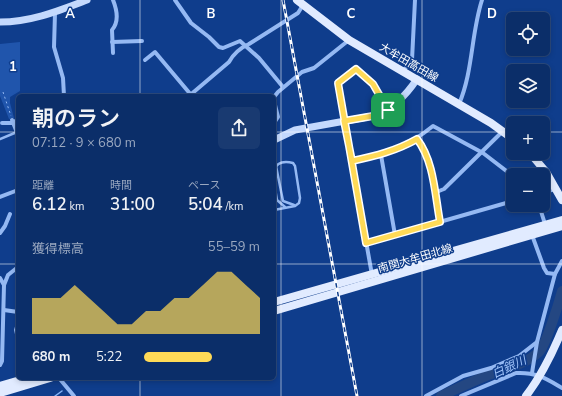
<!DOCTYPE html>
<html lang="ja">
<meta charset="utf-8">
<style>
body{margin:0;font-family:"Nunito Sans","Noto Sans JP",sans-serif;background:#193a71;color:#f1f3f6;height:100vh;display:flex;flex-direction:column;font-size:15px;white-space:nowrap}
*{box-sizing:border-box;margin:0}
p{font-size:13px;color:#9aa8c0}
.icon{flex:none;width:22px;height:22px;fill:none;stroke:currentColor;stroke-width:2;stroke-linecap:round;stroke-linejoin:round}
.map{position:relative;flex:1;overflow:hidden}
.side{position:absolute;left:16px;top:94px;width:260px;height:286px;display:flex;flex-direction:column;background:#0b2e69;border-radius:6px;box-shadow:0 2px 6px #0003,0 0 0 1px #2b4a7d}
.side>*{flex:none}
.buttons{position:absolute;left:506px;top:12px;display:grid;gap:8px}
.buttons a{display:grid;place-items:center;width:44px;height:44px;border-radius:6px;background:#0b2e69;box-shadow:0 2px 6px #0003,0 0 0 1px #2b4a7d;font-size:20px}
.pin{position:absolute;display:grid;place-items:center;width:34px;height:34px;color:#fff;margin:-17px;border-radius:8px;box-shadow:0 2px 6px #0006}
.round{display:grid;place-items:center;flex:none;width:42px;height:42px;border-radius:6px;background:#193a71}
.overview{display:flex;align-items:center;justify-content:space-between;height:68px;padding:0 16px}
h1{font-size:22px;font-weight:600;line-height:30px}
.figures{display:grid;grid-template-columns:repeat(3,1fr);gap:6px;height:68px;padding:4px 16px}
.figures div{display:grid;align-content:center}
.figures b{font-size:17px;font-weight:600}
.figures small{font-size:11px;font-weight:400}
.figures p{font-size:11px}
.chart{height:112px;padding:8px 16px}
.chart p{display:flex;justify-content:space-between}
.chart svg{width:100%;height:72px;margin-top:4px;fill:#ffda57;opacity:.7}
ul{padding:0 16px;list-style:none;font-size:13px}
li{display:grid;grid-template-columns:64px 48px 1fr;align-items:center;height:30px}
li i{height:10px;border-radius:5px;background:#ffda57}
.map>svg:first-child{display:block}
.green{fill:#2055ac}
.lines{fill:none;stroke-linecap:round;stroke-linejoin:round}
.stream{stroke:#86b3f7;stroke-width:1.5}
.river{stroke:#244782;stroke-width:10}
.path{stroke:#95b9f3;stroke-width:1;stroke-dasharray:2 3;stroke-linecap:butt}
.lane{stroke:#95b9f3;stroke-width:2.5}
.street{stroke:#95b9f3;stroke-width:4}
.secondary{stroke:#c4d9fd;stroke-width:7}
.primary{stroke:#e1ebff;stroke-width:8}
.rail-casing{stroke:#fff;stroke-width:3}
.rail{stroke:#0f3d8c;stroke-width:1.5;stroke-dasharray:4.5;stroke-linecap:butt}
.route-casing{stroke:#fff;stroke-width:8}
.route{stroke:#ffda57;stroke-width:5}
.grid{fill:none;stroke:#fff;stroke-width:1;stroke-opacity:0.55}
.labels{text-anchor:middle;stroke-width:3;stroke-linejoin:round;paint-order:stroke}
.street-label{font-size:11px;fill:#fff;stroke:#0f3d8c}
.water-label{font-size:12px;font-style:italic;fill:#a1c4fa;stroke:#0f3d8c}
.grid-label{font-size:13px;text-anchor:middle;font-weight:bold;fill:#fff;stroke:#0f3d8c;stroke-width:3;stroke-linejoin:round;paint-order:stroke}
</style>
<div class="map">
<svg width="562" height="396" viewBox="0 0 562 396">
<rect width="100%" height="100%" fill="#0f3d8c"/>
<polygon class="green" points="20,42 20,91 10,97 10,103 14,118 9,119 0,96 0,44"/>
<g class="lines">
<polyline class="stream" points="55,396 62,391"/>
<path class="river" d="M441,396C456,389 471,382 486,376C503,370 526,364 539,352C546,345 559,302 562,291"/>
<polyline class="path" points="3,92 11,116"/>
<g class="lane">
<polyline points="0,139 17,132"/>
<polyline points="276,166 283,201 294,205"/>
<path d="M274,170C277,162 285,161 293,163L295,166L300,198L299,203L295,206L274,210"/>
<polyline points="274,183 277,200 285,207"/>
</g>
<g class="street">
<path d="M113,0C117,10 119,22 112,30L113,53"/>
<polyline points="175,0 191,23 209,37 219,47 223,48 240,41 259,58 283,87"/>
<polyline points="55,13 54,47 63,78 64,96"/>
<polyline points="112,42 142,41"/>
<polyline points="145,60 155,52 192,96"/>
<polyline points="403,71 412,60 415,0"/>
<path d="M189,96L229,62C234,53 240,48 249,44L298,13L303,5"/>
<polyline points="274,97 278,92 302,72 314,68 349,40"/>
<polyline points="274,101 278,117 274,123"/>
<path d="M459,104C473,72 471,34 482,0"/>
<polyline points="12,120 18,135"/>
<polyline points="2,123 13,123 18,119"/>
<path d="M417,139C434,161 435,195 440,222"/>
<polyline points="381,155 395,235"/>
<path d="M351,161C385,154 406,148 433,126L483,153L513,176"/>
<polyline points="543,192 556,189"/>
<polyline points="434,193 444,189 503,131"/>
<polyline points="0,197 18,190"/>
<polyline points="539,205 545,224"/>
<polyline points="0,233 5,226 10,214"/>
<polyline points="532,235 544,268 547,273 555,274"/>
<polyline points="366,243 513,201"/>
<polyline points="372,275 338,83 356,69 373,84 388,110"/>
<polyline points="0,278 4,285"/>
<polyline points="4,310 18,312"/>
<polyline points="18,324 16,330 18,338"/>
<polyline points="0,365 2,361 4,285 8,275 18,267"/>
<polyline points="532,373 537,342 555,274 562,261"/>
<polyline points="59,378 74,396"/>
<polyline points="426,396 463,376 491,368 519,356 537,342"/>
<path d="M461,396L516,373C536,372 545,378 562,388"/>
</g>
<g class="secondary">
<path d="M0,22C31,22 58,11 87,0"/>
<path d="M274,140L295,130L373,116C393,108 405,97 417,79"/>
</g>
<g class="primary">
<polyline points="297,0 349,40 491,123 513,139"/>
<polyline points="530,153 546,172 562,200"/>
<polyline points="274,302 562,220"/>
<polyline points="274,311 562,226"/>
<polyline points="0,386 27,378"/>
<polyline points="0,393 50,378"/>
<path d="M526,396C542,375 552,354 562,330"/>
</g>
<defs>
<polyline id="rail" points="283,0 357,396"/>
</defs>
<use href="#rail" class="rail-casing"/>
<use href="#rail" class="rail"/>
</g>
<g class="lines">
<defs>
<path id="route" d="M388,110L373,84L356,69L338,83L366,243L440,222C435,195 434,161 417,139C396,151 375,156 352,161L344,121L373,116L388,110"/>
</defs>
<use href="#route" class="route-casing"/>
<use href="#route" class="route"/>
</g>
<path class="grid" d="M140,0V96M281,0V396M422,0V396M0,132H18M274,132H513M543,132H562M0,264H18M274,264H562M140,378V396"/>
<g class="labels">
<g class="street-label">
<text transform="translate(409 62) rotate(30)" y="4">大牟田高田線</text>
<text transform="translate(415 258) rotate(-16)" y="4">南関大牟田北線</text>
</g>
<g class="water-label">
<text transform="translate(509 367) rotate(-25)" y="4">白銀川</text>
</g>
</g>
<g class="grid-label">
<text x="70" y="18">A</text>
<text x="211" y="18">B</text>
<text x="351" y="18">C</text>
<text x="492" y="18">D</text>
<text x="13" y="71">1</text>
</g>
</svg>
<div class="buttons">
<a><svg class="icon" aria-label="locate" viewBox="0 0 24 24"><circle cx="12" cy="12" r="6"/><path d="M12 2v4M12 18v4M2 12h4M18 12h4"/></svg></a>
<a><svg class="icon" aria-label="layers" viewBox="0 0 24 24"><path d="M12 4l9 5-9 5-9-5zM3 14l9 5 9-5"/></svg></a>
<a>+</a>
<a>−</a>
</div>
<div class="pin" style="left:388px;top:110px;background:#1e9e55"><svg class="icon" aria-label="arrive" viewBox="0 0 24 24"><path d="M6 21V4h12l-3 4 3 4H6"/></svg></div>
<section class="side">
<div class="overview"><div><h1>朝のラン</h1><p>07:12 · 9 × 680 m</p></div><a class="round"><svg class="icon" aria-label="share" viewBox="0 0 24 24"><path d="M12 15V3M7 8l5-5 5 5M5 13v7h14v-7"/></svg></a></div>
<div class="figures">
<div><p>距離</p><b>6.12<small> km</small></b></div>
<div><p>時間</p><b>31:00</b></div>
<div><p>ペース</p><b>5:04<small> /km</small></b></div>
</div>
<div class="chart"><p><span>獲得標高</span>55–59 m</p>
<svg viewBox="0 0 160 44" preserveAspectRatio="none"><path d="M0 44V22L10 22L20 22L30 14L40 22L50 30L60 38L70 38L80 30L90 30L100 22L110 22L120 14L130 6L140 6L150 14L160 22V44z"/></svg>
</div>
<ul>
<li><b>680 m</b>5:22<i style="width:59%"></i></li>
</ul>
</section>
</div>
